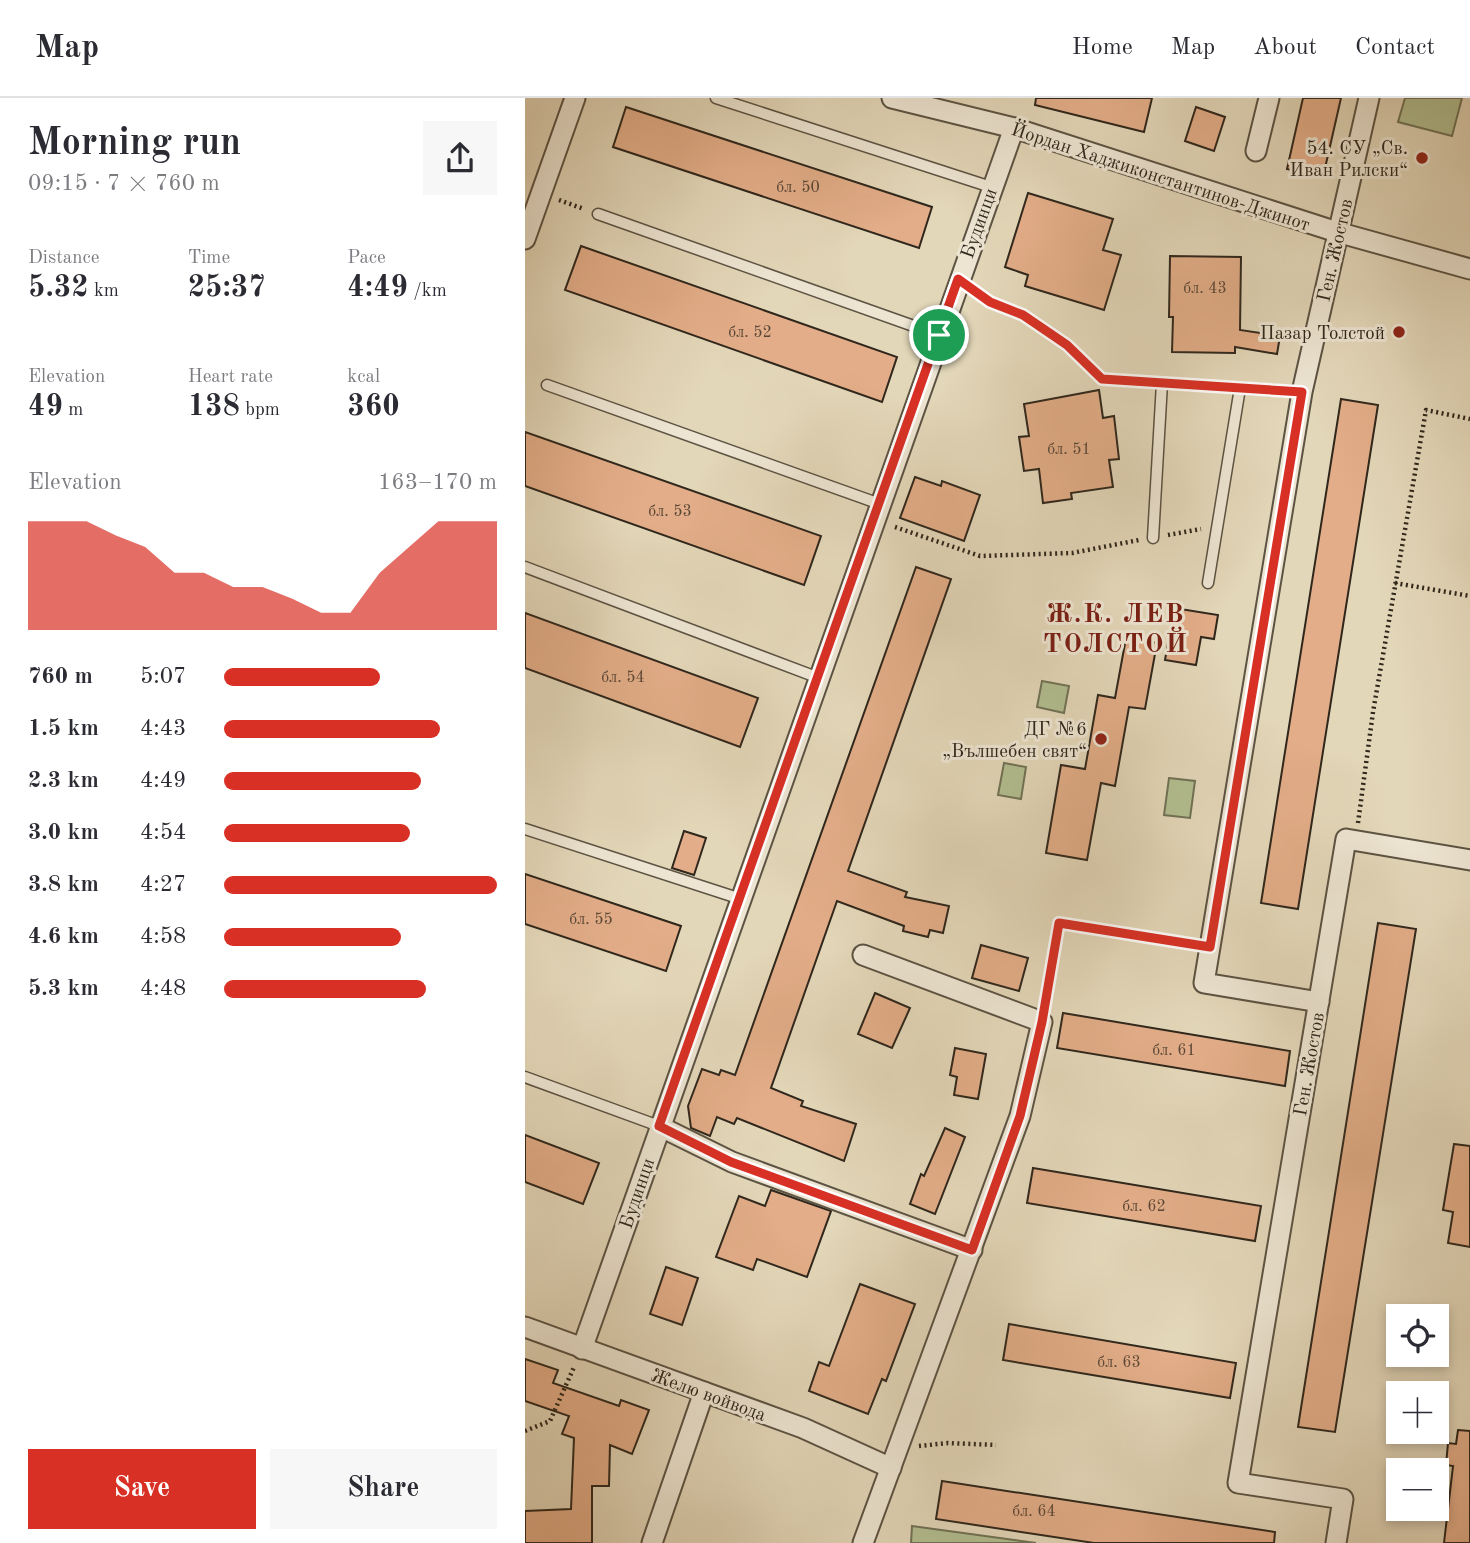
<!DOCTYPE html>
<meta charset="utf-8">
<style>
body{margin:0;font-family:"Old Standard TT",serif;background:#f7f7f7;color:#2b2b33;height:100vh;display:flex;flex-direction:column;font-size:26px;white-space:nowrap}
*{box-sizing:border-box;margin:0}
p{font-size:23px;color:#7c7c81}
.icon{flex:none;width:38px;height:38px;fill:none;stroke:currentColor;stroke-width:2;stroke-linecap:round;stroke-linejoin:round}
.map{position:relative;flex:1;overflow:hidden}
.sheet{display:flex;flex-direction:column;background:#fff;width:525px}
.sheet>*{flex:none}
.fabs{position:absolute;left:861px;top:1206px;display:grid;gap:14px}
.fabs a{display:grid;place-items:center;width:63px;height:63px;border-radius:0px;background:#fff;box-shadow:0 4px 10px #0003;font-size:35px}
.pin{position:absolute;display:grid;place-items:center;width:60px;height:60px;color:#fff;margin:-30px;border:4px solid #fff;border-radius:50%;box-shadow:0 2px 7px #0007}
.round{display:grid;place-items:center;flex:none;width:74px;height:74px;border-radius:0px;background:#f7f7f7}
.head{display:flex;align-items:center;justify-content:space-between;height:119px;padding:0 28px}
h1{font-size:38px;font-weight:600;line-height:52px}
.stats{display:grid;grid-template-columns:repeat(3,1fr);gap:10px;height:119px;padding:7px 28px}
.stats div{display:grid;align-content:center}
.stats b{font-size:30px;font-weight:600}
.stats small{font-size:19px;font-weight:400}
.stats p{font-size:19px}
.chart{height:196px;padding:14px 28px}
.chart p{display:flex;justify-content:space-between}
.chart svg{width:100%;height:126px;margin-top:7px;fill:#d93025;opacity:.7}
.action{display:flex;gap:14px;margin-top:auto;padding:14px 28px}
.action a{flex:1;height:80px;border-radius:0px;background:#d93025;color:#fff;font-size:28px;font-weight:600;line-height:80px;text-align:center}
.action a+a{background:#f7f7f7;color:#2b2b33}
ul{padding:0 28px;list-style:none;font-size:23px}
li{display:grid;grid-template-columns:112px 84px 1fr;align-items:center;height:52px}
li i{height:18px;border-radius:9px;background:#d93025}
header{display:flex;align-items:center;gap:42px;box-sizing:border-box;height:98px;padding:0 35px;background:#fff;border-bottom:2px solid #e1e1e2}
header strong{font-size:33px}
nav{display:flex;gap:38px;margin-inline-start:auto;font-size:24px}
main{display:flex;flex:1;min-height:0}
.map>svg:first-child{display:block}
.green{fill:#b2be90;stroke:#707256;stroke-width:2}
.building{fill:#e2ad88;stroke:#2f271c;stroke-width:2}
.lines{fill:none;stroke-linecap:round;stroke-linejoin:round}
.lane-casing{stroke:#5c5343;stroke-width:13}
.street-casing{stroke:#5c5343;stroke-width:23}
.path{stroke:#2f271c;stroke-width:4.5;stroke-dasharray:2 3.5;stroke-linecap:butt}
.lane{stroke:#ede5d2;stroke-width:10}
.street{stroke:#ede5d2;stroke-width:19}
.route-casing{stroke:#fff;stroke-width:14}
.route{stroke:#d93025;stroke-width:9}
.poi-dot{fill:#8f2418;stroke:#ede5d2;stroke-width:2.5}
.labels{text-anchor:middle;stroke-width:6;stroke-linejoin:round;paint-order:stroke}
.number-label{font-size:16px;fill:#5c4837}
.poi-label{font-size:19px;fill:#2f271c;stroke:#ede5d2;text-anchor:end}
.street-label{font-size:19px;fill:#2f271c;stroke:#ede5d2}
.district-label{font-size:26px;font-weight:bold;letter-spacing:2px;fill:#7a1f14;stroke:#ede5d2}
</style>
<header>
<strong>Map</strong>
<nav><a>Home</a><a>Map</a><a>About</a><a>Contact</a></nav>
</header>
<main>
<section class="sheet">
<div class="head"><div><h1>Morning run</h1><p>09:15 · 7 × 760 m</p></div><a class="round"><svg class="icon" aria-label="share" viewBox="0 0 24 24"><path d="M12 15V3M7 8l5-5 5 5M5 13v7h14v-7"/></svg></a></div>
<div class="stats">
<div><p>Distance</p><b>5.32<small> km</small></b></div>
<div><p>Time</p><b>25:37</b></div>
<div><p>Pace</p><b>4:49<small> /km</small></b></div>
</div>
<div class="stats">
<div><p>Elevation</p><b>49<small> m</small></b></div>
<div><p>Heart rate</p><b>138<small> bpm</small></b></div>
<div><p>kcal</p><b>360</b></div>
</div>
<div class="chart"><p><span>Elevation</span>163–170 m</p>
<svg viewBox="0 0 160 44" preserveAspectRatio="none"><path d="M0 44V6L10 6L20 6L30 11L40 15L50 24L60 24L70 29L80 29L90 33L100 38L110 38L120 24L130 15L140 6L150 6L160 6V44z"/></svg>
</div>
<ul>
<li><b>760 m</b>5:07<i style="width:57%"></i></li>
<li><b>1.5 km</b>4:43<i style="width:79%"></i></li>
<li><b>2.3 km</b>4:49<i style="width:72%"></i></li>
<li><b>3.0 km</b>4:54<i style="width:68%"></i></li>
<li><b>3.8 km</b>4:27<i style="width:100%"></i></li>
<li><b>4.6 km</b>4:58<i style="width:65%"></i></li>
<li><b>5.3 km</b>4:48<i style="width:74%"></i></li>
</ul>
<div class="action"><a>Save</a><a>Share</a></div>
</section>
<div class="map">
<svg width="945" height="1445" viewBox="0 0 945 1445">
<rect width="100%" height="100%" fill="#e3d7b9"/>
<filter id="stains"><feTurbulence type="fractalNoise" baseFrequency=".00286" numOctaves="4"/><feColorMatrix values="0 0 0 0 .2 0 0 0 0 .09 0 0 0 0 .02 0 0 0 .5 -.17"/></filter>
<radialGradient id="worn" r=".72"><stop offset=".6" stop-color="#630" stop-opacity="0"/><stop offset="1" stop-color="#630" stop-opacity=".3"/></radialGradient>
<g class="green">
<polygon points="880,0 937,0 927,38 873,24"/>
<polygon points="517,583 544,588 539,615 512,609"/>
<polygon points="479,665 501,669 496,701 473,697"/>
<polygon points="644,680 670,683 665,720 639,717"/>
<polygon points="387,1428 511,1445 386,1445"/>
</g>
<g class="building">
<polygon points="511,0 627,0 619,34 510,7"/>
<polygon points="778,0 816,0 798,79 762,71"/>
<polygon points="101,9 407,109 394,150 88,49"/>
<polygon points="671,9 700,19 689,53 660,43"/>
<polygon points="503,95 588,121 578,152 596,157 579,212 500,188 503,177 480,169"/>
<polygon points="56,148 372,259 357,304 40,192"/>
<polygon points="645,158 716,159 715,232 755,238 752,256 710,249 710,255 647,254 648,219 644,219"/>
<polygon points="574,292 578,320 589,318 594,361 584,362 588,389 546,395 547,401 518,405 514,371 499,373 494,339 504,338 499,306"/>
<polygon points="816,301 853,307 773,811 736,805"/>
<polygon points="0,334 296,438 279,487 0,388"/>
<polygon points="390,379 416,388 417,383 455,397 439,443 375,420"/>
<polygon points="391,469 426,481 323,773 382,794 380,799 424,808 418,835 405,832 403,839 378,833 379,828 312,803 246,990 278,1003 276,1008 331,1026 319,1063 212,1020 209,1026 192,1019 185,1038 166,1030 163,1008 177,971 194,977 196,972 210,977"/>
<polygon points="649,510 693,517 689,541 676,539 671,567 640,562"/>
<polygon points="0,515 233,600 215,649 0,570"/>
<polygon points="601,540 632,545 620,611 604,609 590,688 576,685 562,762 521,755 536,667 560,671 573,597 590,600"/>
<polygon points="159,733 181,740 169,777 147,770"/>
<polygon points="0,776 156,828 141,873 0,826"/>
<polygon points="853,825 891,831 810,1334 773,1329"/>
<polygon points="456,847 503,860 494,893 447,880"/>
<polygon points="350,895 385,910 367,950 333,936"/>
<polygon points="538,915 765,953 760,988 532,950"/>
<polygon points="430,950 461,956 453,1001 429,997 432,979 425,977"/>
<polygon points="420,1030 440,1039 410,1116 385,1106 396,1076 399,1078"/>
<polygon points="0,1037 74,1065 58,1106 0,1084"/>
<polygon points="929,1046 945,1048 945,1149 923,1145 928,1114 918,1112"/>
<polygon points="508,1070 736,1108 730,1143 502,1105"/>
<polygon points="246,1092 306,1113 282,1179 232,1161 228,1172 191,1159 214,1098 240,1108"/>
<polygon points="141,1169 173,1180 157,1227 125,1216"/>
<polygon points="335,1186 390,1206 361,1283 357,1281 343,1316 284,1293 294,1264 304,1268"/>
<polygon points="484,1226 711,1265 705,1300 478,1262"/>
<polygon points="0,1261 33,1272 28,1285 94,1308 96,1302 124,1312 107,1356 85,1347 84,1388 67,1388 67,1445 0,1445 0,1413 46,1411 49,1340 37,1336 44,1318 0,1303"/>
<polygon points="933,1332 945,1333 945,1445 919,1445 928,1368 921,1367 923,1345 931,1346"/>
<polygon points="417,1383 750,1434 749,1445 569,1445 411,1421"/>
</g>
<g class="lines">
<defs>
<g id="lane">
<polyline points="191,0 466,89"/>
<polyline points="73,116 414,237"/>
<polyline points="22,287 355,406"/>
<polyline points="628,440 637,285"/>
<polyline points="0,469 294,580"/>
<polyline points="683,485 715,290 777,294"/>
<polyline points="0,731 216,801"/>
<polyline points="0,979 134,1028"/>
</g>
<g id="street">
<polyline points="367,0 489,30 812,134 945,171"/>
<polyline points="731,53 744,0"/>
<polyline points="0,141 50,0"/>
<polyline points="794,904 679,885 777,294 844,0"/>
<polyline points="134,1028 207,1064 447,1152"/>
<polyline points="0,1229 278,1330 366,1370"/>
<polyline points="57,1251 489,30"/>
<polyline points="127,1445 179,1294"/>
<polyline points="338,1445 495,1018 517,924 338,857"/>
<polyline points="811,1445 818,1401 713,1385 821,741 945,762"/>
</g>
</defs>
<use href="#lane" class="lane-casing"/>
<use href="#street" class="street-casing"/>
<g class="path">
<polyline points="34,102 59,111"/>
<path d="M451,194C467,205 484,209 500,218C529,236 553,257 577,281L623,284"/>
<polyline points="653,286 700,289"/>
<polyline points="370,429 455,458 547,455 614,442"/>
<polyline points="643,437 676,431"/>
<polyline points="870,485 945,498"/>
<polyline points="833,725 848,614 901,312 945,321"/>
<polyline points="520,906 534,826 667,846"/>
<polyline points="0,1333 25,1323 49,1269"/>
<polyline points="394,1348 423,1345 471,1347"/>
</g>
<use href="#lane" class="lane"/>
<use href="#street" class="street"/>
</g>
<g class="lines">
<defs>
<polygon id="route" points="433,181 465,204 498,217 542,247 577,281 777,294 685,849 534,825 517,924 495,1018 447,1152 206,1064 134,1028"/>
</defs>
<use href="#route" class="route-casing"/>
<use href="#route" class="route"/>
</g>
<g class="poi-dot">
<circle cx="897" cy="60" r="7"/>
<circle cx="874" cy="234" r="7"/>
<circle cx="576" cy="641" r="7"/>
</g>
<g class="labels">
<g class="number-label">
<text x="273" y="94">бл. 50</text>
<text x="680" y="195">бл. 43</text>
<text x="225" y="239">бл. 52</text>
<text x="544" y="356">бл. 51</text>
<text x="145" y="418">бл. 53</text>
<text x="98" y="584">бл. 54</text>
<text x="66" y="826">бл. 55</text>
<text x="649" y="957">бл. 61</text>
<text x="619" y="1113">бл. 62</text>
<text x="594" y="1269">бл. 63</text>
<text x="509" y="1418">бл. 64</text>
</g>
<g class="poi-label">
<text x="883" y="56">54. СУ „Св.<tspan x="883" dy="22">Иван Рилски“</tspan></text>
<text x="860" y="241">Пазар Толстой</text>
<text x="562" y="637">ДГ №6<tspan x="562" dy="22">„Вълшебен свят“</tspan></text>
</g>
<g class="street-label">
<text transform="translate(636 78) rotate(18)" y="7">Йордан Хаджиконстантинов-Джинот</text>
<text transform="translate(453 125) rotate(-70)" y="7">Будинци</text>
<text transform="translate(809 152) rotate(-77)" y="7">Ген. Жостов</text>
<text transform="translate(783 966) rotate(-80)" y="7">Ген. Жостов</text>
<text transform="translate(111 1095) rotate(-71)" y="7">Будинци</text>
<text transform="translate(184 1296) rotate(20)" y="7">Желю войвода</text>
</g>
<g class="district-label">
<text x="591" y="524">Ж.К. ЛЕВ<tspan x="591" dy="30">ТОЛСТОЙ</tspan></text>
</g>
</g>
<rect width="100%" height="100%" filter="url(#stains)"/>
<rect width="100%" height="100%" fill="url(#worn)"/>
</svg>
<div class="fabs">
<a><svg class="icon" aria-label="locate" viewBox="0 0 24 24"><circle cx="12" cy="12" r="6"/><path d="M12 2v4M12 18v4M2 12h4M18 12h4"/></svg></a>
<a>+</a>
<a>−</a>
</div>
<div class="pin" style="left:414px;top:237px;background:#1e9e55"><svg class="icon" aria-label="arrive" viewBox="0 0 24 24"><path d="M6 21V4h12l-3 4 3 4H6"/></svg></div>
</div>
</main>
